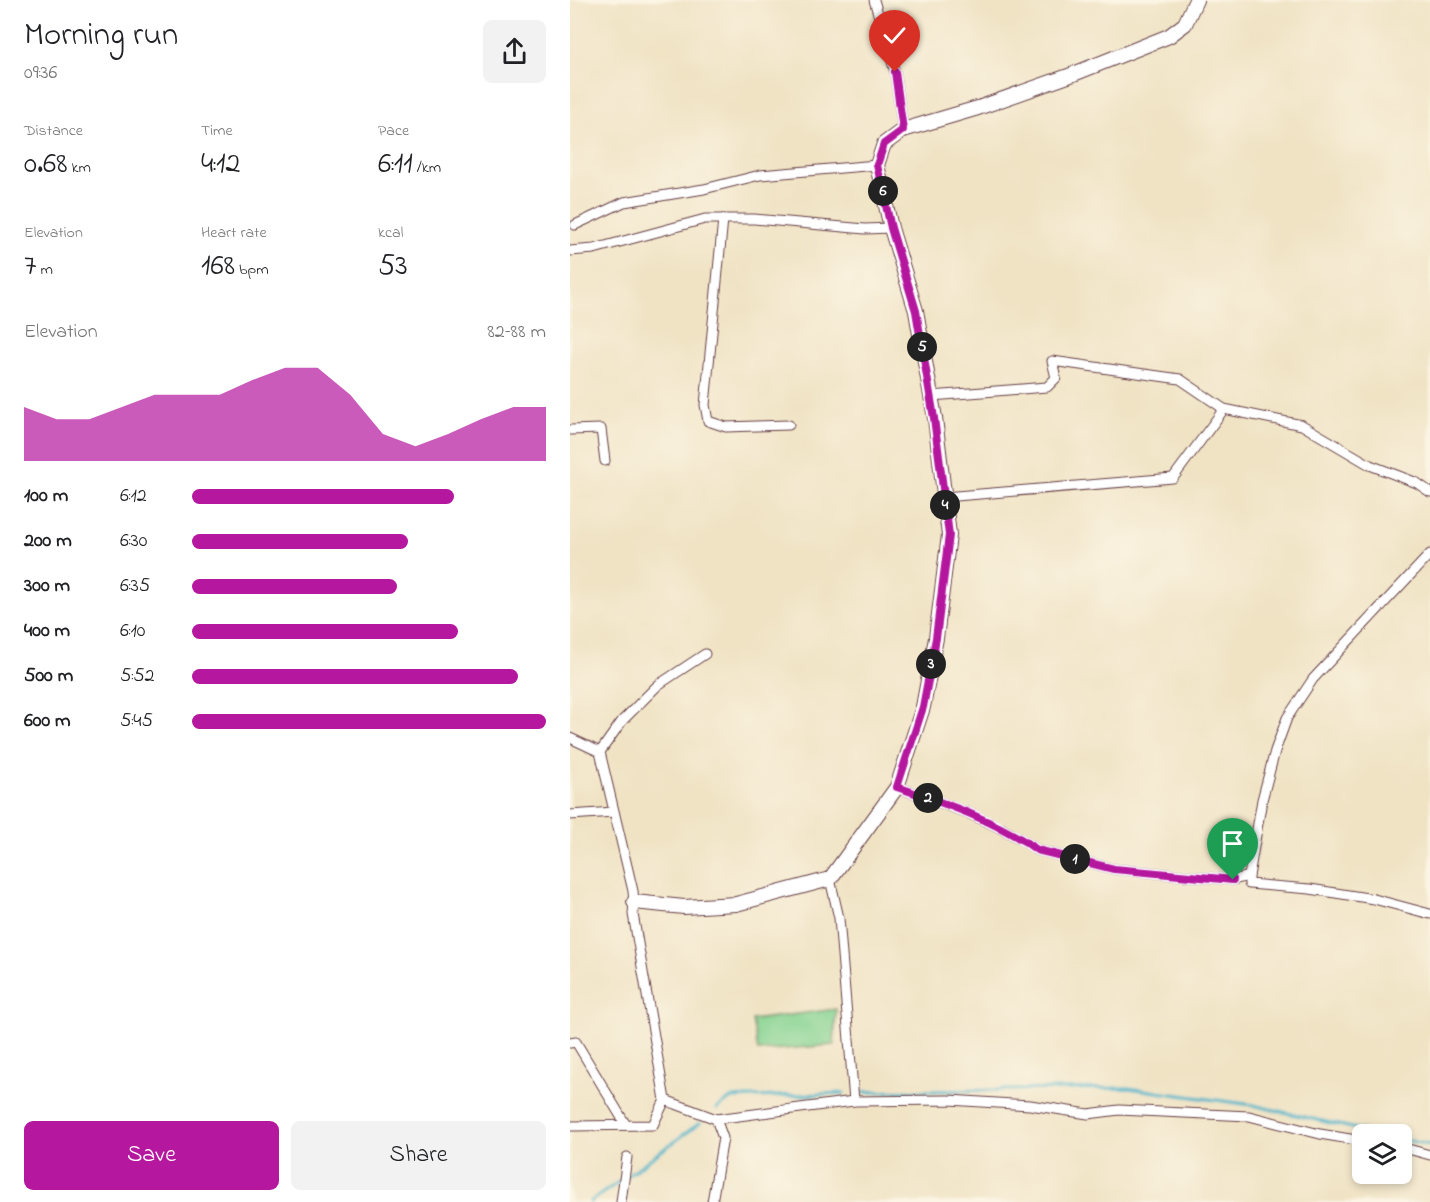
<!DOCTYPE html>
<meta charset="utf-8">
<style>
body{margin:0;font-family:"Indie Flower",sans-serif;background:#f2f2f2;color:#202124;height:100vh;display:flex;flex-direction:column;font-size:22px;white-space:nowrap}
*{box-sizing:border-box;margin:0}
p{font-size:20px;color:#757577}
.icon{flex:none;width:33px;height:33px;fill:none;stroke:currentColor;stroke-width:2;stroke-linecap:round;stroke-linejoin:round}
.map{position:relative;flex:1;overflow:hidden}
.details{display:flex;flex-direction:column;background:#fff;width:570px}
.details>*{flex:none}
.fabs{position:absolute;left:782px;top:1124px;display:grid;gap:12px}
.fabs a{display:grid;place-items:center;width:60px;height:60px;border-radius:9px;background:#fff;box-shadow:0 3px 9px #0003;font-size:30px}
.pin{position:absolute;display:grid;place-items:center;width:51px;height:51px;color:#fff;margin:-62px -26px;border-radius:50% 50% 50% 0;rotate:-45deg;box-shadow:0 0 6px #0007}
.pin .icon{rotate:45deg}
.km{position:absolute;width:30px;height:30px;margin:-15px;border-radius:50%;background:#222;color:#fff;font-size:16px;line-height:30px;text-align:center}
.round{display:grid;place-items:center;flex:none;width:63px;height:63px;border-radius:9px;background:#f2f2f2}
.head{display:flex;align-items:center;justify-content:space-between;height:102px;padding:0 24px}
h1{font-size:33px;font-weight:600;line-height:45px}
.metrics{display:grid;grid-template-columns:repeat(3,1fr);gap:9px;height:102px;padding:6px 24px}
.metrics div{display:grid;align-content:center}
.metrics b{font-size:30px;font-weight:600}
.metrics small{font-size:16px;font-weight:400}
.metrics p{font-size:16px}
.chart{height:168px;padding:12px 24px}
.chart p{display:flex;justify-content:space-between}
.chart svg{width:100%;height:108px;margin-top:6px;fill:#b5179e;opacity:.7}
.cta{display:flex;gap:12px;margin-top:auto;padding:12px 24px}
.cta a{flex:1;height:69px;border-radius:9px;background:#b5179e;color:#fff;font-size:24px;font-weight:600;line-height:69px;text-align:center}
.cta a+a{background:#f2f2f2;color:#202124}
ul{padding:0 24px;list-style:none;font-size:20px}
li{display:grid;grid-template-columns:96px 72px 1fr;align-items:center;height:45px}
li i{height:15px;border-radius:8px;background:#b5179e}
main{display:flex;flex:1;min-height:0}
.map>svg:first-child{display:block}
.green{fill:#86d391;stroke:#68795e;stroke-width:1.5}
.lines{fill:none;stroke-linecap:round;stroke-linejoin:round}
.stream{stroke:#4cb3ca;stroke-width:3}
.minor-casing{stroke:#633c42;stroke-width:11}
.secondary-casing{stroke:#633c42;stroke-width:16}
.minor{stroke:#fff;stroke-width:9}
.secondary{stroke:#fff;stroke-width:14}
.route-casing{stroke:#fff;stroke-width:12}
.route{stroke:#b5179e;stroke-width:8}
</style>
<main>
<section class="details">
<div class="head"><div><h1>Morning run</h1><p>09:36</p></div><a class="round"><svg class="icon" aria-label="share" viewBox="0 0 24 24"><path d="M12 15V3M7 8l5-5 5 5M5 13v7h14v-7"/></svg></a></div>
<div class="metrics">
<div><p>Distance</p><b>0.68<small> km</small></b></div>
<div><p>Time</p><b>4:12</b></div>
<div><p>Pace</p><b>6:11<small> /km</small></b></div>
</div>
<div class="metrics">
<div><p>Elevation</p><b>7<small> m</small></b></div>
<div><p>Heart rate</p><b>168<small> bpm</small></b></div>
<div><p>kcal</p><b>53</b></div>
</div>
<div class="chart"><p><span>Elevation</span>82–88 m</p>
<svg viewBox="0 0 160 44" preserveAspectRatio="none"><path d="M0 44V22L10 27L20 27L30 22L40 17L50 17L60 17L70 11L80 6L90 6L100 17L110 33L120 38L130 33L140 27L150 22L160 22V44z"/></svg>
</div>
<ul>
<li><b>100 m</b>6:12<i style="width:74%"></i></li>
<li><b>200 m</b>6:30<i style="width:61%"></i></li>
<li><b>300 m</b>6:35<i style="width:58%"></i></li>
<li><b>400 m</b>6:10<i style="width:75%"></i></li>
<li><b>500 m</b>5:52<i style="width:92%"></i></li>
<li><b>600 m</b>5:45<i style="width:100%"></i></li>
</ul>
<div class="cta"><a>Save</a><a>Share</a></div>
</section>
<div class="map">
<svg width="860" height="1202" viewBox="0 0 860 1202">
<rect width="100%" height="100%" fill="#fcf5e5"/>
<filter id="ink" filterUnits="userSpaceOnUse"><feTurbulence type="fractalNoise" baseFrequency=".0167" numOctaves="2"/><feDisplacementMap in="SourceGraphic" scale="12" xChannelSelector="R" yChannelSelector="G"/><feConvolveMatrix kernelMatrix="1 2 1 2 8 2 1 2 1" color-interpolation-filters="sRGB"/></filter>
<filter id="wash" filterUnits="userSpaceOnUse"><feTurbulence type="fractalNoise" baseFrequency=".008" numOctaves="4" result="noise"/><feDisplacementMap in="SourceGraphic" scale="24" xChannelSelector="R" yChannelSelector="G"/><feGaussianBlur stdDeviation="1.35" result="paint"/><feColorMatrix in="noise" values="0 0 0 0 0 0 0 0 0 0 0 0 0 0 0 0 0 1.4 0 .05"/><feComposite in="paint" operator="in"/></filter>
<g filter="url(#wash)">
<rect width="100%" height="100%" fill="#f0e3c4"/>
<polygon class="green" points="266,1009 264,1045 188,1051 182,1020"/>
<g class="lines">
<g class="stream">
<polyline points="293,1092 558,1088 683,1105 808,1134"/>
<polyline points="147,1109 161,1098 274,1093"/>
<polyline points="831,1139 860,1145"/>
<polyline points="58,1175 130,1123"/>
<polyline points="20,1202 50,1181"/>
</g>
</g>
</g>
<g filter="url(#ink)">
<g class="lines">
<defs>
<g id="minor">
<polyline points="304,0 325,72 333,130"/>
<polyline points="153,219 135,405 138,421 156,427 219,425"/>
<polyline points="5,225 54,202 134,189 190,175 307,165"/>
<polyline points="0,251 24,249 135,219 184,219 295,229 321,228"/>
<polyline points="361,396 477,387 486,378 482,361 610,379 654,409 732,425 800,465 847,483 860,492"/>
<polyline points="0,430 31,429 35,461"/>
<polyline points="374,497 603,478 654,409"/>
<polyline points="860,554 743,679 717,718 705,751 692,800 679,876 679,884 740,889 804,899 860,914"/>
<polyline points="0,738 30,752 63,891 64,902 63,914 95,1100 146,1119 153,1138 142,1202"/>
<polyline points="30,752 52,721 88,685 135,654"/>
<path d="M327,787C371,803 430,822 467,850L544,869L663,880L679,876"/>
<polyline points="0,815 44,812"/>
<polyline points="260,879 269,918 284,1101"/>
<polyline points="0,1043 6,1042 56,1125"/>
<polyline points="146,1119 284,1101 379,1100 460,1105 518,1114 549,1110 679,1116 750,1134 792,1141"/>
<polyline points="0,1126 83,1125 95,1100"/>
<polyline points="831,1147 860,1155"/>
<polyline points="51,1202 57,1157"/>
</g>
<polyline id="secondary" points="64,902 114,907 166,904 260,879 327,787 353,707 366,638 379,535 365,418 346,311 321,228 307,165 314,144 333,130 408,108 501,75 599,36 615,24 626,0"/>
</defs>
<use href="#minor" class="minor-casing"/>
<use href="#secondary" class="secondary-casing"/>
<use href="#minor" class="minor"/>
<use href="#secondary" class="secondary"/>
</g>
</g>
<g class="lines" filter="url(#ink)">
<defs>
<path id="route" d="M325,72L333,130L314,144L307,165L321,228L346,311L364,418L379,535L366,638L353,707L327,787C373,803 428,821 467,850L544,869L663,880"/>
</defs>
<use href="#route" class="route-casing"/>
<use href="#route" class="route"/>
</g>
</svg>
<div class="fabs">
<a><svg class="icon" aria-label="layers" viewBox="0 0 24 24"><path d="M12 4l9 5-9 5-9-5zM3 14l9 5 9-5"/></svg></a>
</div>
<div class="pin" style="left:663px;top:880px;background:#1e9e55"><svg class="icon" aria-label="arrive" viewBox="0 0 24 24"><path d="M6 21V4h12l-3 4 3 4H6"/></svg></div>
<div class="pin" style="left:325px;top:72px;background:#d93025"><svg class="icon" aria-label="check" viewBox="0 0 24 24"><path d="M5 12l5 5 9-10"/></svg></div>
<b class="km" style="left:505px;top:859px">1</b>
<b class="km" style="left:358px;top:798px">2</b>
<b class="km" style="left:361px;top:664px">3</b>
<b class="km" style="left:375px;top:505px">4</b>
<b class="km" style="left:352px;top:347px">5</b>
<b class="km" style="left:313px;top:191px">6</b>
</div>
</main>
